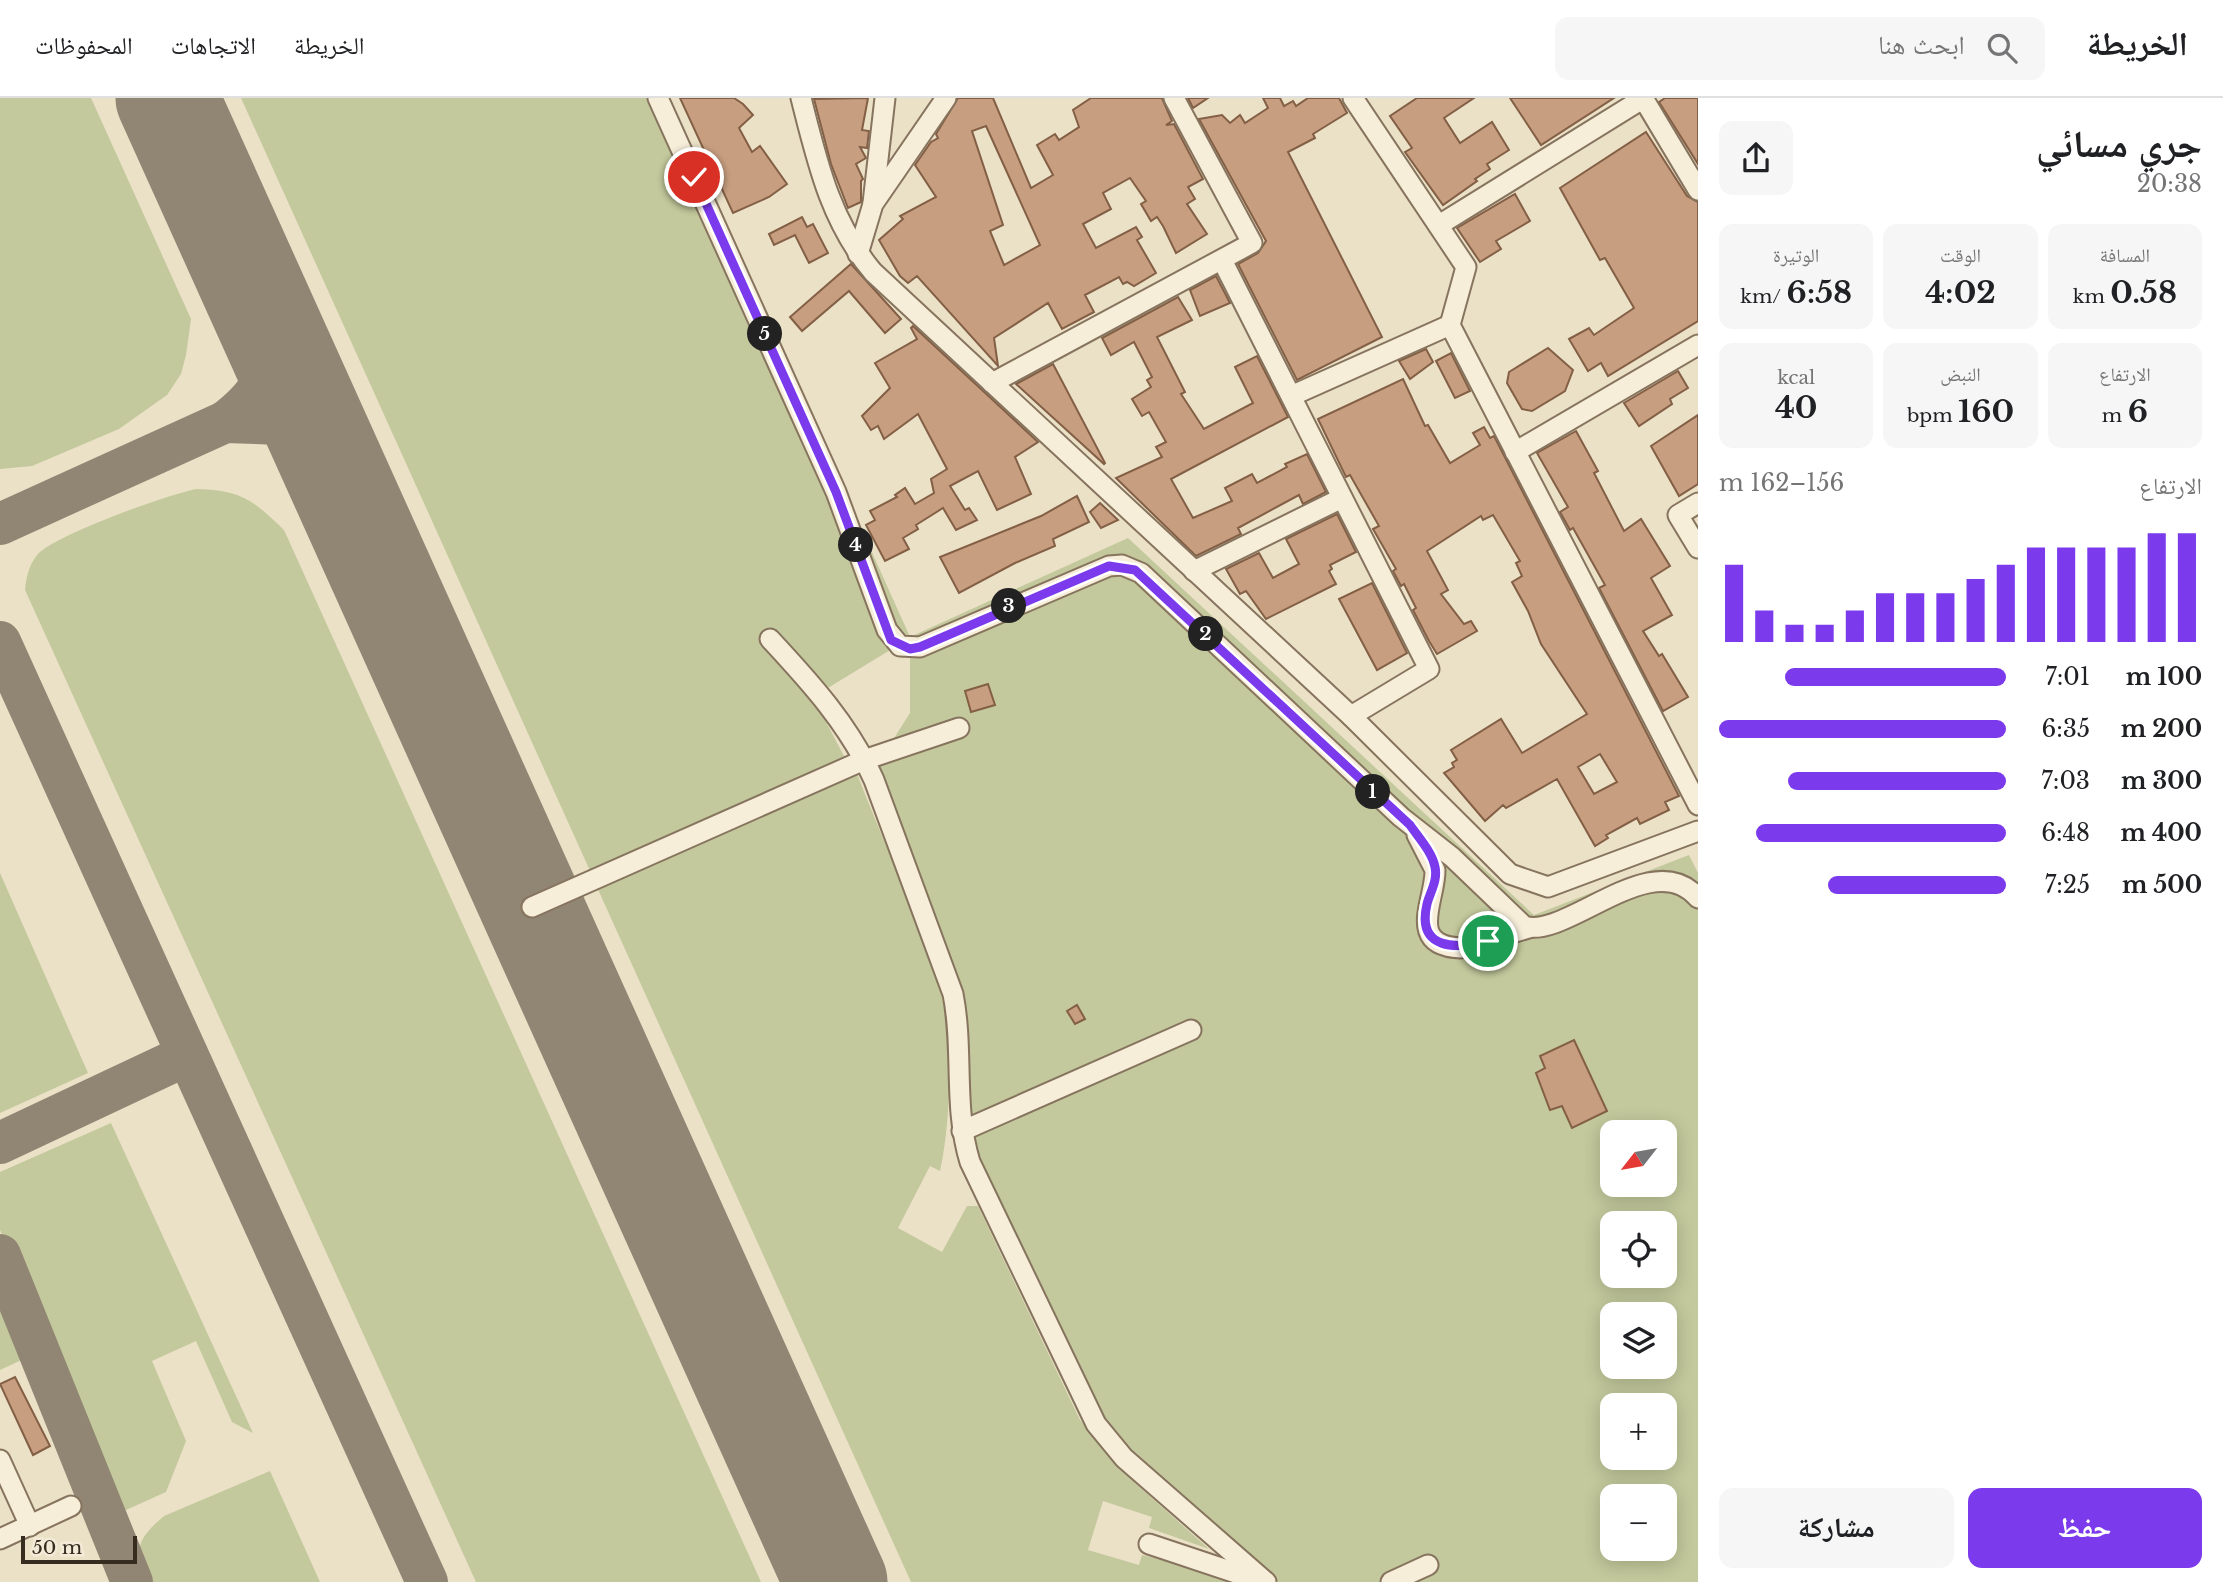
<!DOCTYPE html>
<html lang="ar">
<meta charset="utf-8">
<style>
body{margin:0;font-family:"Libre Baskerville","Noto Naskh Arabic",serif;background:#f6f6f6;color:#202124;direction:rtl;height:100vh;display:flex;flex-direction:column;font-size:26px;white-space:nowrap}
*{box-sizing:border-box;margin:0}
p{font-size:23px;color:#757577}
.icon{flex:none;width:38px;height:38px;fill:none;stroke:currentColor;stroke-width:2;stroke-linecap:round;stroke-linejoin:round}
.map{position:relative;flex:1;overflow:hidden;direction:ltr}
.details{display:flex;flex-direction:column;background:#fff;width:525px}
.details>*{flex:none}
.needle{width:46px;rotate:239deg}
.buttons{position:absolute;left:1600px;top:1022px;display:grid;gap:14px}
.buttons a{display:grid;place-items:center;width:77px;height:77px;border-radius:14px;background:#fff;box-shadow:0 4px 18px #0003;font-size:35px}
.scale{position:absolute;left:21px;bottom:18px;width:116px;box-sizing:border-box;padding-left:7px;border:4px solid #372c20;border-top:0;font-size:19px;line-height:24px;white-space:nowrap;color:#372c20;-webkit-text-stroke:5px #f3ebd7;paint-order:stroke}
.pin{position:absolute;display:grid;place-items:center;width:60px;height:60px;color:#fff;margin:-30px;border:4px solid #fff;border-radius:50%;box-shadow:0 2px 7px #0007}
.km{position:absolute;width:35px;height:35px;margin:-18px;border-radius:50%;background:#222;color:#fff;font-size:19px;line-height:35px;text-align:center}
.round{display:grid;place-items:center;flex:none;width:74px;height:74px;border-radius:14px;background:#f6f6f6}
.headline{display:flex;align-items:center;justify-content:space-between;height:119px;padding:0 21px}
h1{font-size:38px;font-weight:800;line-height:52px}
.figures{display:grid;grid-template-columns:repeat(3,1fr);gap:10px;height:119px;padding:7px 21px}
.figures div{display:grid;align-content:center;border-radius:14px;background:#f6f6f6;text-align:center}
.figures b{font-size:30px;font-weight:800}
.figures small{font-size:19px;font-weight:400}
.figures p{font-size:19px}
.chart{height:196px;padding:14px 21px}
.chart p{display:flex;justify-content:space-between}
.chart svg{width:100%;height:126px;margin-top:7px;stroke:#7c3aed;stroke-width:6}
.primary-button{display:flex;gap:14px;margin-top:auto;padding:14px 21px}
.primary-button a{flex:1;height:80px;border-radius:14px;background:#7c3aed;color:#fff;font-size:28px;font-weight:800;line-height:80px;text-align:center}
.primary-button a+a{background:#f6f6f6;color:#202124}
ul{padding:0 21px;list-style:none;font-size:23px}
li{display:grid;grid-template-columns:112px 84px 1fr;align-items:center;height:52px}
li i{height:18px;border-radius:9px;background:#7c3aed}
header{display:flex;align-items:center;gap:42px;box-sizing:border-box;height:98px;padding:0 35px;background:#fff;border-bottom:2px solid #e0e0e0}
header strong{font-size:33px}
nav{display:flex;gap:38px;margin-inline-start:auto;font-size:24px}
.search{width:490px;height:63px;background:#f6f6f6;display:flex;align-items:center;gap:18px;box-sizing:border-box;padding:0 24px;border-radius:14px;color:#757577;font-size:26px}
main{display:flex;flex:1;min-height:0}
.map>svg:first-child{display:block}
.green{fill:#c3c99c;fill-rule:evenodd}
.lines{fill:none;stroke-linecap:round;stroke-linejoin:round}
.taxiway{stroke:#918674;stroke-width:42}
.runway{stroke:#918674;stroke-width:103}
.building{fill:#c79e80;stroke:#835f45;stroke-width:2;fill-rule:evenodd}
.minor-casing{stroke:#86745e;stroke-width:23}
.minor{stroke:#f7eeda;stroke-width:19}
.route-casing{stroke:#fff;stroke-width:14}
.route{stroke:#7c3aed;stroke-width:9}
</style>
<header>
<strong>الخريطة</strong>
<div class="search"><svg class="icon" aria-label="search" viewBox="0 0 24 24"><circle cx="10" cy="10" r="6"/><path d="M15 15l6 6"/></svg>ابحث هنا</div>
<nav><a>الخريطة</a><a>الاتجاهات</a><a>المحفوظات</a></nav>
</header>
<main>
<section class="details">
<div class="headline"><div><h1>جري مسائي</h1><p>20:38</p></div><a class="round"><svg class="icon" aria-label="share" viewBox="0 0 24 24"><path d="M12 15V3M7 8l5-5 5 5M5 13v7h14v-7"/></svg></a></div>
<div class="figures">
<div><p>المسافة</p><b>0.58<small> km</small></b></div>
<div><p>الوقت</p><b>4:02</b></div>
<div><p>الوتيرة</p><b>6:58<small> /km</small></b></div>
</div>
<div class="figures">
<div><p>الارتفاع</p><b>6<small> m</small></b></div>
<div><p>النبض</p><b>160<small> bpm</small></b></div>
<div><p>kcal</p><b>40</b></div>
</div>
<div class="chart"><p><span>الارتفاع</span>156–162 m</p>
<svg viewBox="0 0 160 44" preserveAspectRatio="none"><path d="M5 44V17M15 44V33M25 44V38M35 44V38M45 44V33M55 44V27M65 44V27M75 44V27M85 44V22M95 44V17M105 44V11M115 44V11M125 44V11M135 44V11M145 44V6M155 44V6"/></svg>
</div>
<ul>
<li><b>100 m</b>7:01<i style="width:77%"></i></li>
<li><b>200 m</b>6:35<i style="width:100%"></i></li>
<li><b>300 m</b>7:03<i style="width:76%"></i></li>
<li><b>400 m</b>6:48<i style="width:87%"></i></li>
<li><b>500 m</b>7:25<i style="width:62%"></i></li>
</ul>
<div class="primary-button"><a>حفظ</a><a>مشاركة</a></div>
</section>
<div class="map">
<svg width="1698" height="1484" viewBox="0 0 1698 1484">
<rect width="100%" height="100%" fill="#ebe1c7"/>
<g class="green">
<polygon points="0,0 91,0 191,221 186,257 181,276 167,297 119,331 32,368 0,371"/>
<path d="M241,0H668L910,539L1128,440L1534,817L1689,757L1698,775V1484H1279L1267,1477L1148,1372L1099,1313L971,1055L963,896L877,667L910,615V540L813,599L845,660L591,775ZM1612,1034H1664V1087H1612ZM1612,1125H1664V1178H1612ZM1612,1216H1664V1269H1612ZM1612,1307H1664V1360H1612ZM1612,1398H1664V1451H1612Z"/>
<path d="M196,391C241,392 253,402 284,432L761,1484H476L25,492C26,480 29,467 37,457C54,437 167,397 196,391Z"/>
<path d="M856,673C883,744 917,815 939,887C954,936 951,1024 940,1073L930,1068L898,1130L942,1154L967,1108H978L1080,1322L1135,1385L1209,1451L1149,1430L1152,1419L1103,1403L1088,1452L1139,1467L1142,1457L1207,1472L1238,1484H911L596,787Z"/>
<polygon points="0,775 88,975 0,1015"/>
<polygon points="111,1025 253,1335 232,1324 196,1243 152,1263 186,1343 166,1394 117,1416 0,1132 0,1074"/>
<polygon points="0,1203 26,1260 0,1272"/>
<path d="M270,1373L320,1484H147C133,1452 137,1441 164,1418Z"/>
</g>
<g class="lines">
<g class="taxiway">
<path d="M225,324C263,295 265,282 273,236"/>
<polyline points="0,426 225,324 281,326 305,338 327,355"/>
<polyline points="0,544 427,1484"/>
<polyline points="0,1045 187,957"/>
<polyline points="0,1157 132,1484"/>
</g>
<polyline class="runway" points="167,0 836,1484"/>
</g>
<g class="building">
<polygon points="680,0 734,0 743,6 753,17 739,30 752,54 760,48 787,86 769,99 733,115"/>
<polygon points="868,0 862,32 869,33 867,50 860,49 866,60 856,66 863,81 861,83 861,104 848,110 831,66 814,1"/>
<path d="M958,0H993L1031,90L1053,77L1037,47L1055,36L1059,42L1079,29L1073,12L1091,0H1162L1172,23L1166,27L1174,26L1203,81L1188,89L1195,101L1187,106L1207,136L1176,155L1163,128L1157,119L1151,123L1141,106L1146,103L1130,80L1103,95L1111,111L1083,126L1096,150L1136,129L1142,139L1137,142L1156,175L1134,188L1127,184L1123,186L1119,179L1085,197L1094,214L1062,231L1048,205L994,240L998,268L917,178L908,185L900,178L879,142L903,121L900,118L936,99L915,67L931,44L938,40L936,36ZM986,28L1040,147L1004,167L990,133L1003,127L972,33Z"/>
<polygon points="1188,0 1208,0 1193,10"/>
<polygon points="1263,0 1280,0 1284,8 1293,3 1296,8 1308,0 1339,0 1347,15 1313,36 1315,40 1288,54 1382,239 1297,282 1238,166 1258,155 1266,143 1199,21 1222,17 1230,25 1240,17 1245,25 1268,10"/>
<polygon points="1417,0 1474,0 1444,20 1460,45 1492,24 1509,52 1487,66 1490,71 1475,81 1477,83 1443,107 1405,54 1412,50 1390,18"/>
<polygon points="1510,0 1614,0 1541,47"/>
<polygon points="1665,0 1698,0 1698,66 1659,4"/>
<polygon points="1646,34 1687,98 1698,104 1698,223 1608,278 1601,265 1588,273 1569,241 1589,230 1594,237 1634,210 1605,160 1600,162 1560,90"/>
<polygon points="1515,96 1530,123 1496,143 1501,151 1480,164 1457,130"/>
<polygon points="802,119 807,129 813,126 828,155 809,165 795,137 774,147 769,136"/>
<polygon points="851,166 901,221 885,235 849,193 802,233 790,219"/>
<polygon points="1216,178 1230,205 1200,218 1190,192"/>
<polygon points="1178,199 1192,222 1157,239 1185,294 1181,296 1204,331 1253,305 1235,269 1257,258 1288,319 1171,381 1193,420 1232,403 1225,390 1252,376 1257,385 1287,369 1285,366 1307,356 1326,394 1303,406 1299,397 1238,430 1241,436 1196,458 1116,380 1162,359 1156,349 1166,344 1149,314 1142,318 1132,301 1151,289 1147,282 1152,279 1134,244 1111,257 1102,240"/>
<polygon points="913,228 1038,344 1015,359 1031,396 997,412 978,373 950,388 965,412 969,410 977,422 956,432 943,410 916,427 918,431 903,440 909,451 885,463 866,427 875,422 870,413 897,399 895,397 905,390 915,406 934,395 931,381 947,371 918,316 884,341 878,328 871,332 862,318 890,290 875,265 917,241 911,230"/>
<polygon points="1548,250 1573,272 1565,293 1532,313 1522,311 1507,285 1509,274"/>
<polygon points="1426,251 1433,264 1410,281 1399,263"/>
<polygon points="1451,255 1470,293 1455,300 1436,263"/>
<polygon points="1053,266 1105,365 1104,366 1016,286"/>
<polygon points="1678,273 1688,290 1670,301 1672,306 1639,328 1624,305"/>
<path d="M1403,281L1425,328L1428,327L1450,365L1480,347L1473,335L1484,329L1490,340L1494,338L1679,698L1665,704L1669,712L1640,726L1637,720L1606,737L1608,740L1595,748L1557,681L1506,710L1503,707L1485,723L1444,675L1454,669L1452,665L1457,662L1451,652L1501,621L1522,655L1587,616L1541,546L1528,513L1512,484L1522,478L1516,465L1520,463L1493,417L1483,422L1481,418L1427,453L1448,492L1441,496L1464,526L1471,523L1477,533L1437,556L1429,543L1413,512L1416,510L1404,486L1401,488L1393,473L1396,471L1373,431L1379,428L1350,377L1346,379L1318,321ZM1600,656L1617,684L1594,696L1578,669Z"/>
<polygon points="1698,317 1698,386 1679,398 1651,348"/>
<polygon points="1576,333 1598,373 1594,375 1624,433 1641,421 1670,468 1651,480 1672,517 1643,533 1659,558 1662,556 1688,599 1663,613 1599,490 1605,487 1573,430 1570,432 1560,414 1568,409 1537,355"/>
<polygon points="1077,398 1089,424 1053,441 1055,448 1015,465 959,495 940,459 1041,418"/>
<polygon points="1100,405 1118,422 1101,430 1090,414"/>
<polygon points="1337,416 1356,454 1330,467 1332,471 1329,473 1336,486 1266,521 1246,493 1240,496 1226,471 1259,455 1273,480 1299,466 1286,441"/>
<polygon points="1372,485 1407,555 1377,572 1339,501"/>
<polygon points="988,586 995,607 971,614 965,593"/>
<polygon points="1077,907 1085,921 1075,926 1067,913"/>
<polygon points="1574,942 1607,1013 1572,1030 1562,1008 1550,1012 1536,975 1545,970 1540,958"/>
<polygon points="15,1279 50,1348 33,1357 0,1286"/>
</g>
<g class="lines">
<defs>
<g id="minor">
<path d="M658,0L836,394L887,532L900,548L920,549L1109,468L1122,467L1141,475L1401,719L1452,759L1524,828C1566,842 1653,746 1698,800"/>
<path d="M801,0C817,63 830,123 873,174L1351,618L1510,776L1548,789L1698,733"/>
<polyline points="1353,0 1466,169 1450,227 1698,707"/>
<polyline points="1643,0 1698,92"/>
<polyline points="873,105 885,0"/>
<polyline points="1439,127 1644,0"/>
<polyline points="858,156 873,106 946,0"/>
<polyline points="1222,162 1429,571 1351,618"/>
<polyline points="992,285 1252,145 1174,0"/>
<polyline points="1291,298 1450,227"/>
<polyline points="1515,354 1698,247"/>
<polyline points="1698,405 1678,417 1698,450"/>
<polyline points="1194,473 1342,400"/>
<path d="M770,541C811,585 849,627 874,682L953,896C964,952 953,1009 970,1064L1096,1326L1124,1360L1266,1484"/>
<path d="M1417,737L1435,772C1436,801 1405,848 1461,850L1529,830"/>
<polyline points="532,809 864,662 959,630"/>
<polyline points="962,1033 1191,932"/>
<polyline points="0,1362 30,1428"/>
<polyline points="0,1441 71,1408"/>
<polyline points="1149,1446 1254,1481"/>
<polyline points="1391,1484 1428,1467"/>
</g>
</defs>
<use href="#minor" class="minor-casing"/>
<use href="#minor" class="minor"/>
</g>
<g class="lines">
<defs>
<path id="route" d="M694,79L836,394L891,542L910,551L920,549L1109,468L1135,472L1410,727C1419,740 1432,754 1435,769C1438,783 1430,794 1427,806C1416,853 1457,851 1488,843"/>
</defs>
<use href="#route" class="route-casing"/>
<use href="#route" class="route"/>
</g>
</svg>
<div class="buttons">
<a><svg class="needle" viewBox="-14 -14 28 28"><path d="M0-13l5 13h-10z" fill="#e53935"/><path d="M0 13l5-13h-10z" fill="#757577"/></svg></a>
<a><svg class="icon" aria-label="locate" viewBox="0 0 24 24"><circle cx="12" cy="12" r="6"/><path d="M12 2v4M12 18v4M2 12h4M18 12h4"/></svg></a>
<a><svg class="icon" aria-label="layers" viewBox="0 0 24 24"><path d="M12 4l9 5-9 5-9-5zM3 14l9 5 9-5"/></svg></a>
<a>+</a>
<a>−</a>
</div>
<div class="scale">50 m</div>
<div class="pin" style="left:1488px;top:843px;background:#1e9e55"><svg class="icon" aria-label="arrive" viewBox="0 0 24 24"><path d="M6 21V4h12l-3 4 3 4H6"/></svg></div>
<div class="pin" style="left:694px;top:79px;background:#d93025"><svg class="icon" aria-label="check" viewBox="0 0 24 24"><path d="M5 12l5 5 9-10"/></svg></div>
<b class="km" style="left:1373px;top:694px">1</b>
<b class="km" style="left:1206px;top:536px">2</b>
<b class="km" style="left:1009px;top:508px">3</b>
<b class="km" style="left:856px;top:447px">4</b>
<b class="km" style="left:765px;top:236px">5</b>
</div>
</main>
